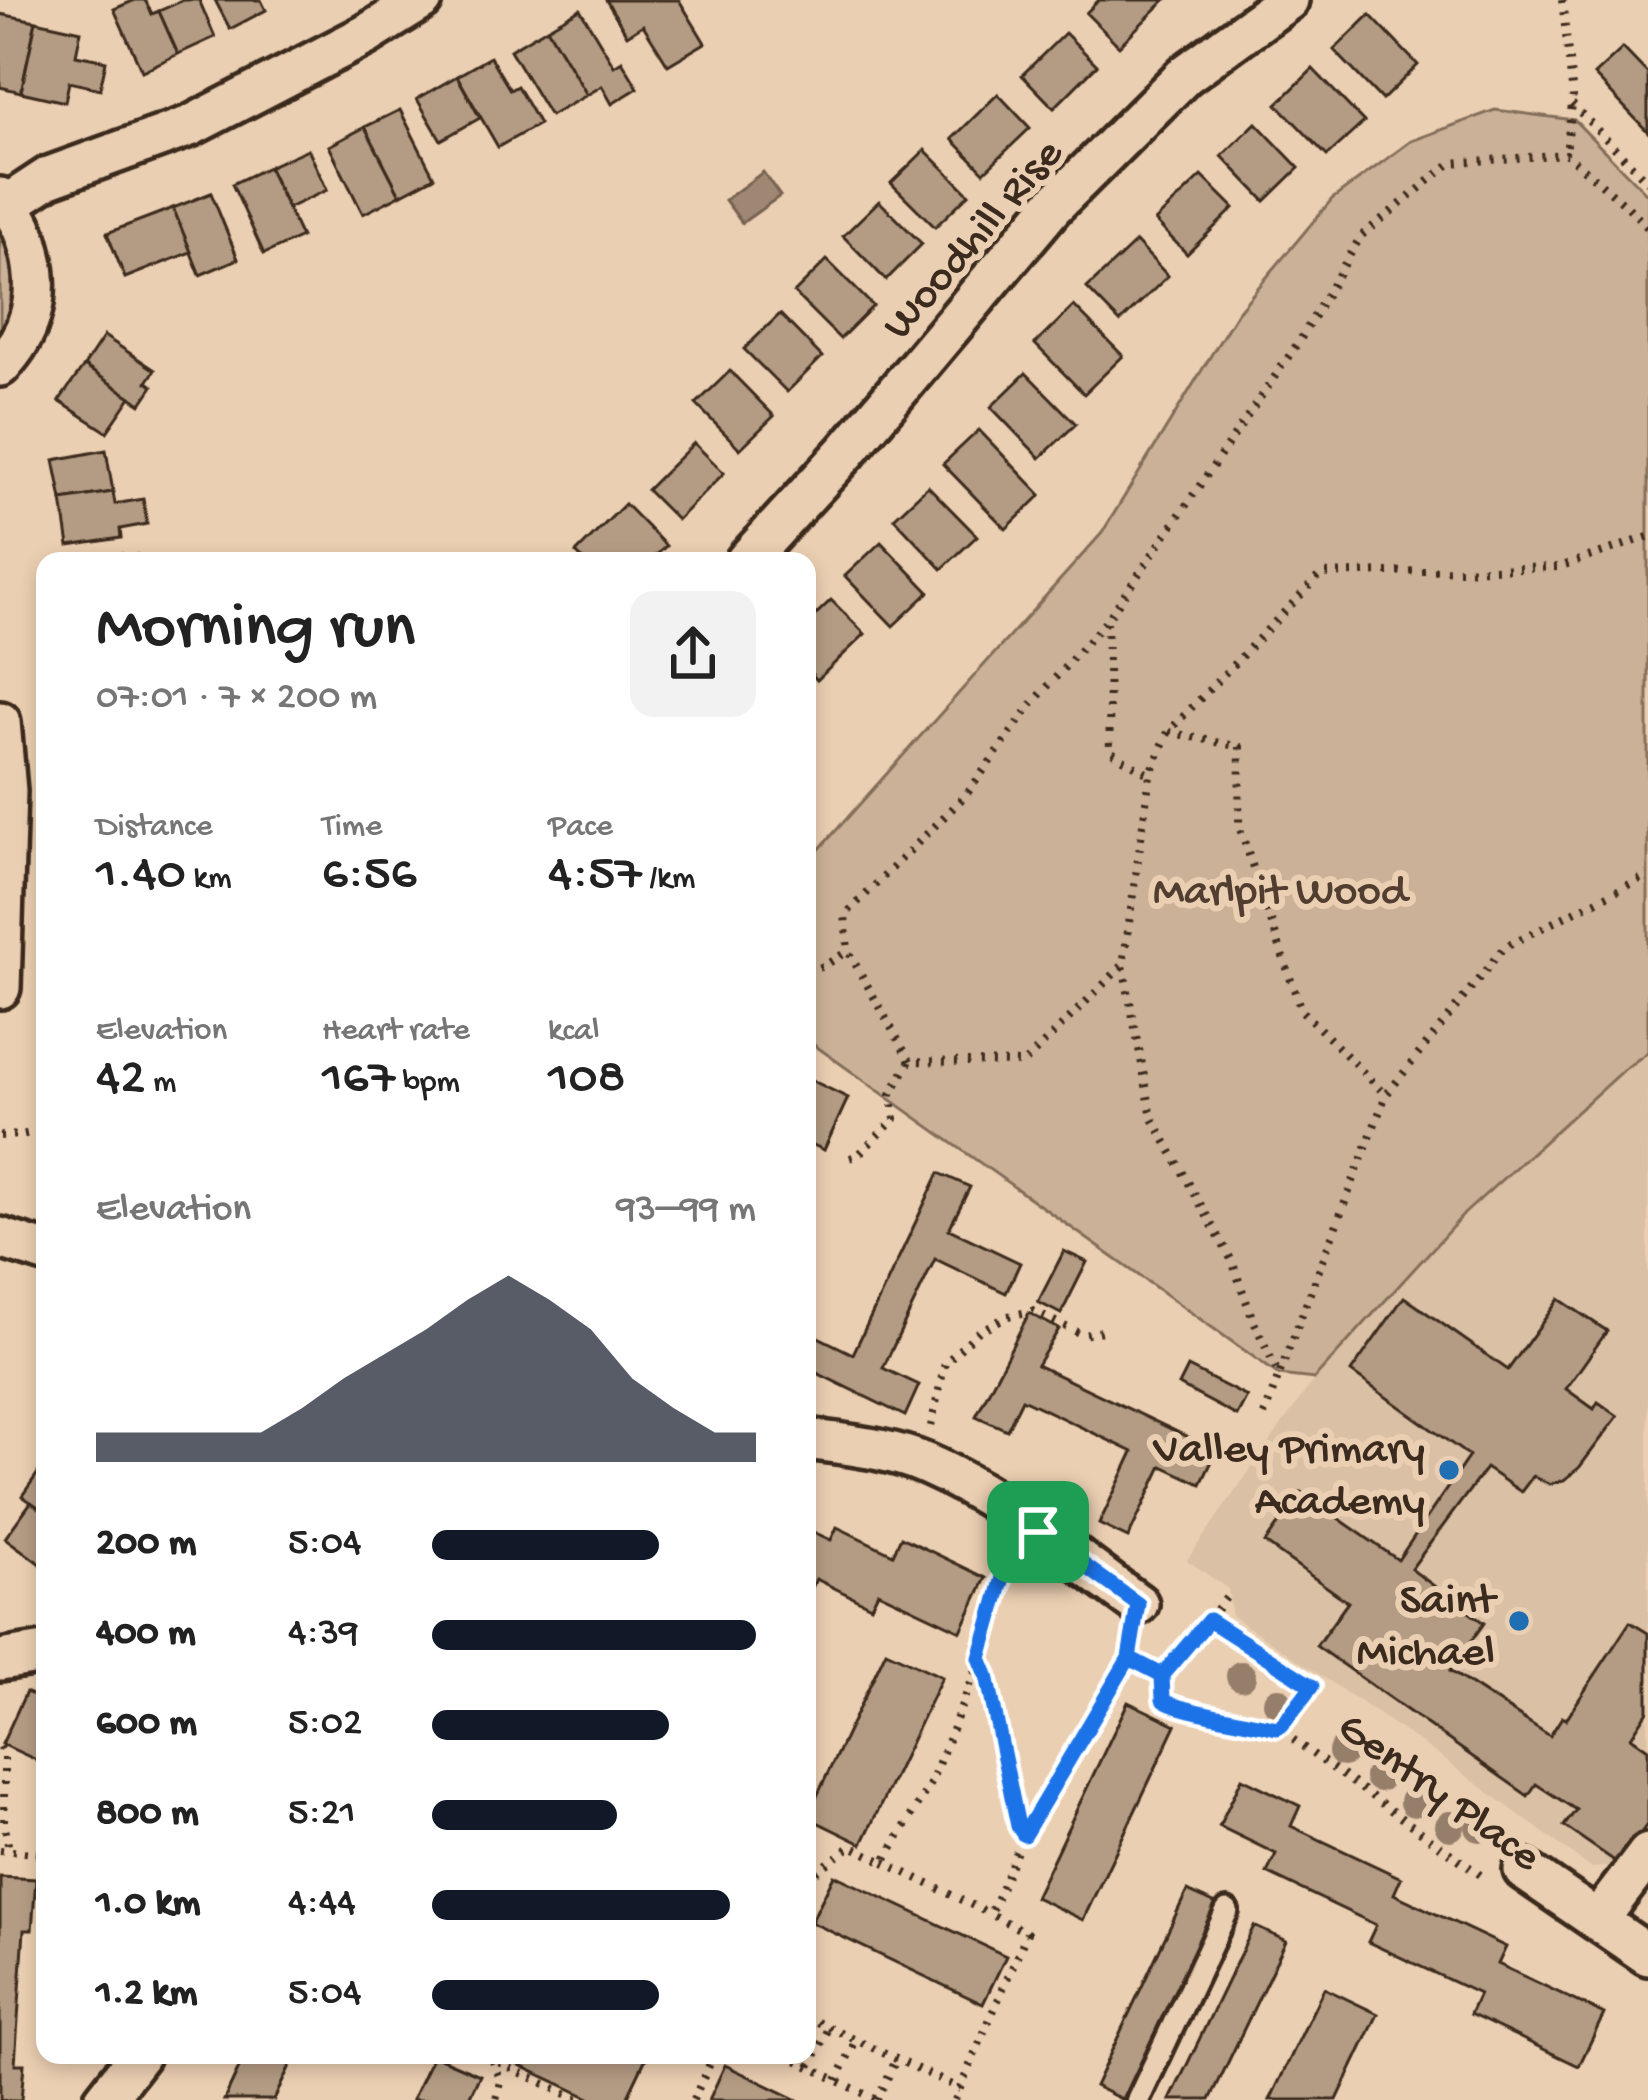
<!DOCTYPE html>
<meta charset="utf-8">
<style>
body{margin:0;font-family:"Gochi Hand",sans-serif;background:#f2f2f2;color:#222;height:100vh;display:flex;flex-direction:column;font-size:45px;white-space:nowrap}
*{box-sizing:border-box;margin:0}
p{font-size:39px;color:#767676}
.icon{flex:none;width:66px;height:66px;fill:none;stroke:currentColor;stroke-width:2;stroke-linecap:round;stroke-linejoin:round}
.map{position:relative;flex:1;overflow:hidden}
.sheet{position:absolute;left:36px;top:552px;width:780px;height:1512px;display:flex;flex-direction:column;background:#fff;border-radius:24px;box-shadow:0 6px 18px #0003}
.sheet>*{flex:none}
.pin{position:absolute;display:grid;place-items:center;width:102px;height:102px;color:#fff;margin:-51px;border-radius:24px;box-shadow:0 6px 18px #0006}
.round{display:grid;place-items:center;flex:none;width:126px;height:126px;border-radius:24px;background:#f2f2f2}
.summary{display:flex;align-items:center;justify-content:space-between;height:204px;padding:0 60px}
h1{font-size:66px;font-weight:600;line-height:90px}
.metrics{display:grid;grid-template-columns:repeat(3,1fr);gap:18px;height:204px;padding:12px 60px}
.metrics div{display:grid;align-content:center}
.metrics b{font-size:51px;font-weight:600}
.metrics small{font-size:33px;font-weight:400}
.metrics p{font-size:33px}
.chart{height:336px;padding:24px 60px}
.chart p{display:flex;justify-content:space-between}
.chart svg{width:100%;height:216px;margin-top:12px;fill:#111827;opacity:.7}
ul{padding:0 60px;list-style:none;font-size:39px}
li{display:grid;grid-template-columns:192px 144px 1fr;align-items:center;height:90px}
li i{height:30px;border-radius:15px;background:#111827}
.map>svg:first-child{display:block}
.built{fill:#dac0a4}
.green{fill:#cbb197;stroke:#836e5a;stroke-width:3}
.water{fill:#9f8873;stroke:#776251;stroke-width:3}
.building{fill:#b49c84;stroke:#3b2a1e;stroke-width:3}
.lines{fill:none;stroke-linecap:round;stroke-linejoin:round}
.service-casing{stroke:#3b2a1e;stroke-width:30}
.minor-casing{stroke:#3b2a1e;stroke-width:48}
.path{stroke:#3b2a1e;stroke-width:8;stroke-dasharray:3 9;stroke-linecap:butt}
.service{stroke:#ebcfb2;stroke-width:21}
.minor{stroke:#ebcfb2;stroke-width:39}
.tree{fill:#967f6a}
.route-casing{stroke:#fff;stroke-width:24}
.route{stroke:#1a73e8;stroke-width:15}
.poi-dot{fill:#1f6fb2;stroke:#ebcfb2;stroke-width:4.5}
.labels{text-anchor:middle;stroke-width:12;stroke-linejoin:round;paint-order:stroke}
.street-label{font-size:45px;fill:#3b2a1e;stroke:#ebcfb2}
.park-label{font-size:45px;fill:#513e30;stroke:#ebcfb2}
.poi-label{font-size:45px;fill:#3b2a1e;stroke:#ebcfb2;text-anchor:end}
</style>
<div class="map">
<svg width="1648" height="2100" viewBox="0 0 1648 2100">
<rect width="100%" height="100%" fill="#ebcfb2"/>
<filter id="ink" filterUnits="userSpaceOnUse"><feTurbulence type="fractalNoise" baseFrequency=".00833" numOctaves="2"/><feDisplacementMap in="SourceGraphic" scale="24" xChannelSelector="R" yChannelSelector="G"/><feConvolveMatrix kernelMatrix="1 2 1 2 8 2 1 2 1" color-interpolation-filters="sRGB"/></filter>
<g filter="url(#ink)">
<polygon class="built" points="1648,1052 1648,1887 1619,1866 1591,1868 1430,1749 1232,1616 1228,1589 1187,1560 1314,1379 1465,1213 1622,1071"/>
<g class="green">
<polygon points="1495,110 1574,120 1648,195 1648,1052 1622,1071 1465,1213 1314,1379 1279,1375 807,1040 807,863 1102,533 1237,313 1332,199 1411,141"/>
<path d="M0,226C18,267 23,297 0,337Z"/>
</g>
<polygon class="water" points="763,172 780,196 742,223 725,200"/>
<g class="building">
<polygon points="135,0 145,0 152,14 159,11 178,54 142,71 114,9"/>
<polygon points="184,0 199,0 215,37 178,54 159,11"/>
<polygon points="215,0 261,0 266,10 230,29"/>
<polygon points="606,0 679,0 705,43 668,65 643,25 627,35"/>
<polygon points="1099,0 1165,0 1119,46 1086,13"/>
<polygon points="580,9 614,66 622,61 638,88 612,104 602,86 587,95 547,28"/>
<polygon points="0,14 36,21 21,92 0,87"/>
<polygon points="1370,15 1418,65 1382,100 1334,50"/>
<polygon points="36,21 81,31 76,55 106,61 100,89 69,82 65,102 21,92"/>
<polygon points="547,28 587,95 550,116 510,50"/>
<polygon points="1065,33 1097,65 1054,108 1022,75"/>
<polygon points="1623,48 1648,74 1648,132 1594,75"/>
<polygon points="490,57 510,90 517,86 539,124 498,147 457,76"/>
<polygon points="1313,69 1364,122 1327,156 1277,104"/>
<polygon points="457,76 480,118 441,140 417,99"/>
<polygon points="998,94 1030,128 984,172 952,139"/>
<polygon points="400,110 434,177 400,195 365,127"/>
<polygon points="1256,123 1299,168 1265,201 1222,156"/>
<polygon points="365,127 400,195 363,214 329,146"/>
<polygon points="308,149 327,190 288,208 268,167"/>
<polygon points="925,150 969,194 935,227 891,183"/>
<polygon points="268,167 301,237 264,254 232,184"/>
<polygon points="1202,176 1234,208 1187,254 1155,221"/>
<polygon points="211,193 238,259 200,275 173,208"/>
<polygon points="879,201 922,244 886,280 843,236"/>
<polygon points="173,208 191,252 125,278 107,233"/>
<polygon points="1136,242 1168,276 1120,322 1087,288"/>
<polygon points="827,260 873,306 840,339 794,293"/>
<polygon points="1074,306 1123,356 1084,394 1035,344"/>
<polygon points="780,314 822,357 787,392 744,349"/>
<polygon points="104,336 155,370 147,382 153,386 141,404 84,366"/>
<polygon points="84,366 131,397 107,432 59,401"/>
<polygon points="730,371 774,416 740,449 696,404"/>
<polygon points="1026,373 1076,424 1040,458 991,407"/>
<polygon points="979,430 1041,495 1006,529 943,464"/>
<polygon points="694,443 724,473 677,520 647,490"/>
<polygon points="106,450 113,492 62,500 54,460"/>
<polygon points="928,486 977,536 942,569 894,518"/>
<polygon points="113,492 115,504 143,499 147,524 120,529 121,538 69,546 62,500"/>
<polygon points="625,504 666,546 650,561 584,561 576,553"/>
<polygon points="881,542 929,592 893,626 845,576"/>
<polygon points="122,554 123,558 137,555 138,561 93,561"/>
<polygon points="831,600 865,634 817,680 807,669 807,623"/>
<polygon points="807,1078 848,1098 824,1150 807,1142"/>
<polygon points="939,1173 970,1187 949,1229 1020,1263 1006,1293 935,1259 883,1368 919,1385 905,1416 807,1368 807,1345 812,1334 853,1354"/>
<polygon points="1064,1251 1087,1262 1061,1314 1038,1302"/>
<polygon points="1404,1297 1508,1370 1559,1299 1607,1331 1566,1389 1594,1409 1598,1402 1618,1416 1579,1468 1564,1480 1550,1484 1533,1476 1521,1492 1486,1468 1411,1569 1484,1623 1450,1671 1550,1736 1562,1717 1566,1719 1630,1622 1648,1633 1648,1711 1631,1737 1648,1749 1648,1823 1619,1864 1564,1826 1576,1810 1536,1784 1528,1796 1316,1646 1348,1602 1265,1543 1301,1492 1398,1560 1469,1456 1351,1372"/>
<polygon points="1029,1313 1059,1329 1037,1365 1217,1451 1201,1484 1162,1466 1128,1538 1099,1524 1133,1452 1022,1399 1007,1430 976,1416"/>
<polygon points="1188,1367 1247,1397 1237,1416 1179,1385"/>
<polygon points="45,1463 45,1512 22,1496"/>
<polygon points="31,1502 45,1512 43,1566 5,1538"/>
<polygon points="837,1527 893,1554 901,1537 986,1578 961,1631 878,1592 871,1606 816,1579 809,1594 807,1593 807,1529 831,1540"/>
<polygon points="886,1651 942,1677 862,1844 807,1817"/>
<polygon points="26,1692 45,1701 45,1764 2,1744"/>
<polygon points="1128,1702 1176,1725 1083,1920 1035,1897"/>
<polygon points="1242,1778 1300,1806 1291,1826 1401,1878 1394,1894 1506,1947 1498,1964 1604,2014 1579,2066 1470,2014 1479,1994 1368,1942 1376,1925 1267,1873 1276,1854 1219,1826"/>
<polygon points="834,1875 1006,1956 983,2004 811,1922"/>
<polygon points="0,1877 36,1879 32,1930 24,1930 15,2064 24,2064 21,2100 0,2100"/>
<polygon points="1187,1891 1216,1904 1123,2100 1095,2086"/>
<polygon points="1254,1926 1286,1941 1210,2100 1170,2100"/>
<polygon points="1324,1988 1378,2014 1337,2100 1270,2100"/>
<polygon points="245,2055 295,2055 274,2100 224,2100"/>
<polygon points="433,2055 480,2075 468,2100 412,2100"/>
<polygon points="503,2055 638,2055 646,2058 626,2100 594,2100 502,2057"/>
<polygon points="725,2065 798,2100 709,2100"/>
</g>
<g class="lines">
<defs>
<polyline id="service" points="1138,2100 1227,1911"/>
<g id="minor">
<path d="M0,198C30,222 41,280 30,316C25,335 13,352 0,366"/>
<polyline points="8,204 49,177 190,126 366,35 422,0"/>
<polyline points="746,561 846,452 1052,207 1185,75 1288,0"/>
<polyline points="0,722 6,791 0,988"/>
<polyline points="0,1238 45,1252"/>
<path d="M807,1439C847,1445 889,1448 926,1464C1004,1498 1070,1555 1138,1604"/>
<polyline points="0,1660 45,1653"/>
<polyline points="1524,1870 1648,1955"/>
<polyline points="1598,1920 1648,1854"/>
<polyline points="104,2100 139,2055"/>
</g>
</defs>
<use href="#service" class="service-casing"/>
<use href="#minor" class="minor-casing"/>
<g class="path">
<polyline points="1562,0 1573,96 1566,153"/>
<polyline points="1572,104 1648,182"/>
<polyline points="1648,537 1559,567 1321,574 1168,732 1150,775 1123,965 1152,1117 1232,1261 1253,1320 1279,1375 1386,1095 1504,947 1648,875"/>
<polyline points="1107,622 1110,751 1150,775"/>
<polyline points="1169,732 1240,747 1239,826 1301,1010 1386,1095"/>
<polyline points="1122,966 1024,1063 910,1061 848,951 845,915 966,795 1031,705 1107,620 1300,340 1361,236 1451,163 1566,154 1625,204 1648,228"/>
<polyline points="807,968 822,967 848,951"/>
<polyline points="0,1136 21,1135 45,1130"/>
<polyline points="850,1158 857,1156 895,1119 891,1094 910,1061"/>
<polyline points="1264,1416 1279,1375"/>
<polyline points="931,1426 945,1363 979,1331 1008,1316 1033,1311 1083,1335 1102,1331"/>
<polyline points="1226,1598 1162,1675 1163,1700 1173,1708 1189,1708 1277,1728 1486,1879"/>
<polyline points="1209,1620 1312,1686"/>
<polyline points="981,1658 987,1675 1017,1826 1024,1835"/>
<polyline points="1129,1658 1162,1675"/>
<polyline points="1277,1728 1282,1725 1320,1676"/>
<polyline points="0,1747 4,1754 4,1821 9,1850"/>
<polyline points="0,1850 45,1854"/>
<polyline points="884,1862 990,1914"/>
<polyline points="807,1879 851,1846 884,1862 931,1782 981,1658 1004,1574 1007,1555"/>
<polyline points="807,2017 960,2089"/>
<polyline points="493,2055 492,2059 579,2100"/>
<polyline points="786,2055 877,2100"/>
<polyline points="492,2061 500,2081 496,2100"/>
<polyline points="810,2066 829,2028"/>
<polyline points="837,2080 856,2040"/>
<polyline points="693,2100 714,2055"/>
<polyline points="877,2100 896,2060"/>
<polyline points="955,2100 1027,1933 990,1914 1024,1835 1129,1658 1132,1641"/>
</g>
<use href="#service" class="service"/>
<use href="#minor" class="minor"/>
</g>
<g class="tree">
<circle cx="1241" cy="1676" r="15"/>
<circle cx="1278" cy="1702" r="15"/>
<circle cx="1343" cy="1752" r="15"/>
<circle cx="1379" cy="1777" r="15"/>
<circle cx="1414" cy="1802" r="15"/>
<circle cx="1450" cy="1826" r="15"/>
<circle cx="1480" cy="1827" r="15"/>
</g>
</g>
<g class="lines" filter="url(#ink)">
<defs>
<path id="route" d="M1038,1532L1012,1510L1004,1574L980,1658L987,1675L1018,1826L1024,1835L1129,1658L1162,1675L1163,1700C1177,1711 1253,1722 1277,1728L1282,1725L1312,1686L1209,1620L1162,1675L1129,1658L1138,1604L1038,1532"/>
</defs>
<use href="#route" class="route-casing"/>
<use href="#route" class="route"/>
</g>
<g class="poi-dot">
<circle cx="1449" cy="1470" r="12"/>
<circle cx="1519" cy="1621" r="12"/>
</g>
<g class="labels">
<g class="street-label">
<text transform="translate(969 236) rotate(-49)" y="16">Woodhill Rise</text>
<text transform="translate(1442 1788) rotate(36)" y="16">Gentry Place</text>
</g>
<g class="park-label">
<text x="1280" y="902">Marlpit Wood</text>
</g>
<g class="poi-label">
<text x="1425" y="1460">Valley Primary<tspan x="1425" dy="52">Academy</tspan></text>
<text x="1495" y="1611">Saint<tspan x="1495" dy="52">Michael</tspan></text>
</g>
</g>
</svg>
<div class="pin" style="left:1038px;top:1532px;background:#1e9e55"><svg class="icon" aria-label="arrive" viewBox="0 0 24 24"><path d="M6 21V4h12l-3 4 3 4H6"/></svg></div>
<section class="sheet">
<div class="summary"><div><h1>Morning run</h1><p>07:01 · 7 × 200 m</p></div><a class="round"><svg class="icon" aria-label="share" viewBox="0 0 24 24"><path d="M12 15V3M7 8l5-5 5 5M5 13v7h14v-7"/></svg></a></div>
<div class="metrics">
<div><p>Distance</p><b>1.40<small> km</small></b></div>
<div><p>Time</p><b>6:56</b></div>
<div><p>Pace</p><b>4:57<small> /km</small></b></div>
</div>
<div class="metrics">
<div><p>Elevation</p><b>42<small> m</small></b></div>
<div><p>Heart rate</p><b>167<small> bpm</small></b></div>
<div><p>kcal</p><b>108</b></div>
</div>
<div class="chart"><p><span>Elevation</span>93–99 m</p>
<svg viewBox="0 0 160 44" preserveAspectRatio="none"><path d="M0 44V38L10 38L20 38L30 38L40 38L50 33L60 27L70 22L80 17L90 11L100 6L110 11L120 17L130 27L140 33L150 38L160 38V44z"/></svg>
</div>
<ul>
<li><b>200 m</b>5:04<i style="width:70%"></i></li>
<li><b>400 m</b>4:39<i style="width:100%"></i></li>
<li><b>600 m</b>5:02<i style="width:73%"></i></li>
<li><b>800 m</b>5:21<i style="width:57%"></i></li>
<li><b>1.0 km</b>4:44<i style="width:92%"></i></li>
<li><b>1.2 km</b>5:04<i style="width:70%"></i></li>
</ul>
</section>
</div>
